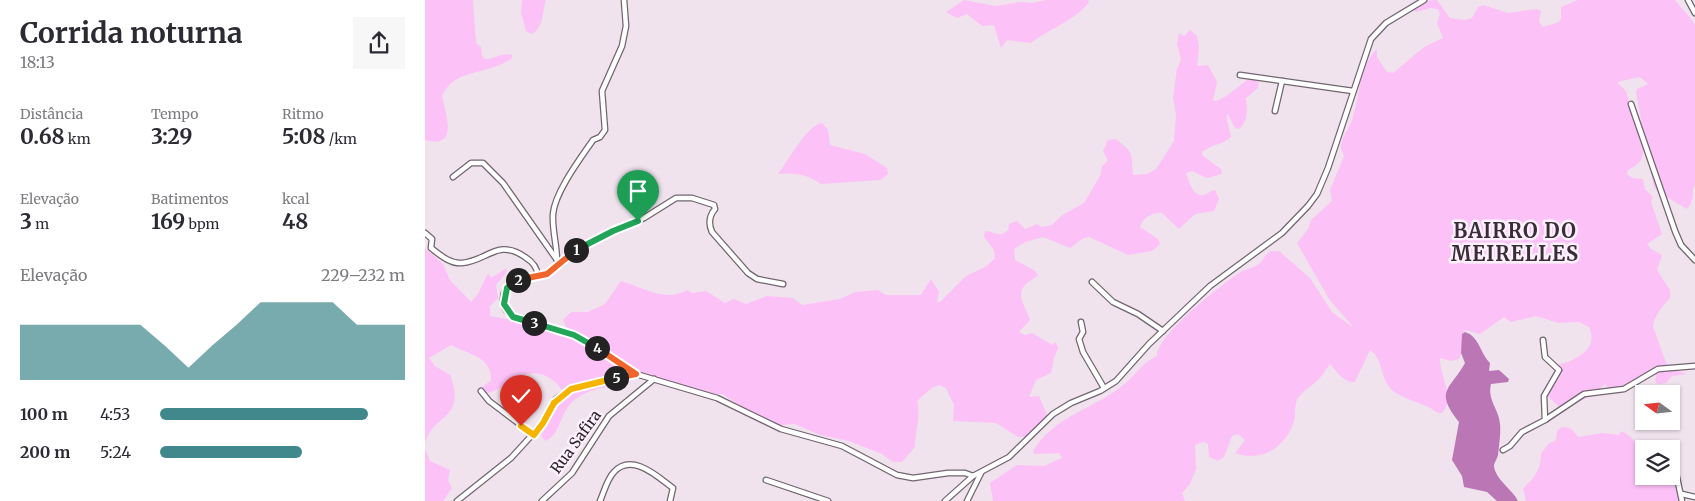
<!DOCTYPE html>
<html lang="pt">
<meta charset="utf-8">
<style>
body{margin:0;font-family:Merriweather,serif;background:#f7f7f7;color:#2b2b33;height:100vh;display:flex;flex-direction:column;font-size:19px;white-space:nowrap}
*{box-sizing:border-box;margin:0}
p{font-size:16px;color:#7c7c81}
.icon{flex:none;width:28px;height:28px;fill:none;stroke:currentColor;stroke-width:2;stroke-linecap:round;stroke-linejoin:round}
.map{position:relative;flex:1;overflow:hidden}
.drawer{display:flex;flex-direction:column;background:#fff;width:425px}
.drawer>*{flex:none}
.needle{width:32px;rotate:285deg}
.controls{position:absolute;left:1210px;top:385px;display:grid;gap:10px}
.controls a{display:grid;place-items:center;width:45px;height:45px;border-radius:0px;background:#fff;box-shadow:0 1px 4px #0004;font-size:25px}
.pin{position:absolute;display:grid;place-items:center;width:42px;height:42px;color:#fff;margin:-51px -21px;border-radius:50% 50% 50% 0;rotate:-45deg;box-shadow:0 0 5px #0007}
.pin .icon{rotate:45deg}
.km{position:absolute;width:25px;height:25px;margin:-12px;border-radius:50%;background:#222;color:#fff;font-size:14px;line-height:25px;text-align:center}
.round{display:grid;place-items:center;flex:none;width:52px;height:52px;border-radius:0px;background:#f7f7f7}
.headline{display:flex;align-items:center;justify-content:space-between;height:85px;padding:0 20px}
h1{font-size:28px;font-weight:700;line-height:38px}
.metrics{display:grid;grid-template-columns:repeat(3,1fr);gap:8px;height:85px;padding:5px 20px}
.metrics div{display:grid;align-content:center}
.metrics b{font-size:21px;font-weight:700}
.metrics small{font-size:14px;font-weight:400}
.metrics p{font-size:14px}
.chart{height:140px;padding:10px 20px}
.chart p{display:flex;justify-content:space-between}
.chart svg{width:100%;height:90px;margin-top:5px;fill:#40888c;opacity:.7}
ul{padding:0 20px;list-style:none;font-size:16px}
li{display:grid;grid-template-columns:80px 60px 1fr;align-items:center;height:38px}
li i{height:12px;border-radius:6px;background:#40888c}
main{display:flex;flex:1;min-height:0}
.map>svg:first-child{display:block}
.green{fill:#fcc1f6}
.water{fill:#bb77b5}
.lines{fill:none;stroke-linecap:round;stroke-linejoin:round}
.street-casing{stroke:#71656f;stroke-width:7}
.street{stroke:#fff;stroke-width:4.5}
.split-1-casing{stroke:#fff;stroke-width:10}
.split-2-casing{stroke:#fff;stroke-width:10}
.split-3-casing{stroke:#fff;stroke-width:10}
.split-4-casing{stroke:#fff;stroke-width:10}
.split-5-casing{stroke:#fff;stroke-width:10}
.split-6-casing{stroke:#fff;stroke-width:10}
.split-7-casing{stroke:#fff;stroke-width:10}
.split-1{stroke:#22a559;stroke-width:6}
.split-2{stroke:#f0652b;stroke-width:6}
.split-3{stroke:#22a559;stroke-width:6}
.split-4{stroke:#22a559;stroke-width:6}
.split-5{stroke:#f0652b;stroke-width:6}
.split-6{stroke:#f5b400;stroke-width:6}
.split-7{stroke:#f5b400;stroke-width:6}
.labels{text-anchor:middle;stroke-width:5;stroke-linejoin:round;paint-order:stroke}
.street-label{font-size:15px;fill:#292428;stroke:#fef0fc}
.district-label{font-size:20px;font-weight:bold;letter-spacing:1px;fill:#392e38;stroke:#fef0fc}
</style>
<main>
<section class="drawer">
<div class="headline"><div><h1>Corrida noturna</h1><p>18:13</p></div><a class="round"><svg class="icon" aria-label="share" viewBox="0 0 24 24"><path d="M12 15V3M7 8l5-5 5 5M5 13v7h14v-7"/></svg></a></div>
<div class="metrics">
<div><p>Distância</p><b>0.68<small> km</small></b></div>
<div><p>Tempo</p><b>3:29</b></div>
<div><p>Ritmo</p><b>5:08<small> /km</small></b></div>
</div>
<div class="metrics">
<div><p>Elevação</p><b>3<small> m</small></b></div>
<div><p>Batimentos</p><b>169<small> bpm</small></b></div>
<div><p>kcal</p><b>48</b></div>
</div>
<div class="chart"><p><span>Elevação</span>229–232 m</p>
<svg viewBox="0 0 160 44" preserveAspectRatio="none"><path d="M0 44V17L10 17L20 17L30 17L40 17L50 17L60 27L70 38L80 27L90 17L100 6L110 6L120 6L130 6L140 17L150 17L160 17V44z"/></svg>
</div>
<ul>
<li><b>100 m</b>4:53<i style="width:85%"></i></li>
<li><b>200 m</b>5:24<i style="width:58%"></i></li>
</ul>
</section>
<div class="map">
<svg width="1270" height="501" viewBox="0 0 1270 501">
<rect width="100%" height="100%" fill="#f0e3ee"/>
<g class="green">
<path d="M0,0H48L51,43L56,47L57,56L60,59C70,59 77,52 87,55V58C63,76 30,67 17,96C21,114 34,150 0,140Z"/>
<path d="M97,0H121C117,11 119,29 106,34L101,31L96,13Z"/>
<path d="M539,0L571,6L595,2L608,3L620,0H663L664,2C650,21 625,28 606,43L582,40L576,48L569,25L557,26L542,14L532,18L521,12Z"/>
<path d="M1012,0L1025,18L1040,20L1047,18L1053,7L1058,5L1083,13L1112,9L1116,11L1114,22L1118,27L1134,22L1136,18V7L1153,0H1250L1270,24V183C1266,193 1270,201 1262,209L1235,193L1229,187L1211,93L1212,89L1223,84L1215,77L1192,82L1201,91L1218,148C1219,160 1213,165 1203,170L1202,174L1207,178L1218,179L1220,189L1228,197L1226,202L1237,234L1222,244L1226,249L1237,255L1232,270L1245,290V298C1237,307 1229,316 1228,327L1243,368L1262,374L1247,376L1241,383L1233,384L1230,381L1232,371L1185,391L1180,384L1167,396L1135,408L1120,393L1121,388L1134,378L1133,365C1151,360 1174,350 1164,327L1154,322L1133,323L1111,316L1086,322L1079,317L1055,334L1040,330C1035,339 1039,350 1034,359L1026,361L1015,358C1014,375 1031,398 1017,413H1013C999,402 980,401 967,390C955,379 958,358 945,350L930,382C918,383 912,371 905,364C901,369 898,375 893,380C887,386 878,391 873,398C868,406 872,416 868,424C859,449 835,462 810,453L820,440L813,434L807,436L799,457L793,461L784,457L783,444L778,442L770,445L771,469L765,484L757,493L760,501H568L565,483L592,465L619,466L637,458L634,453L610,454L608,451C628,417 668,409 697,386C710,377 717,362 732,356C731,336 797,284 814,273C820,269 830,268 835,263C839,259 840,255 845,251H854L885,278L907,312L929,328L904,299L872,243L883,229L886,220L907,201L905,190L919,156C918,154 917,151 916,149C915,139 924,129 927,120C935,97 933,67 952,49V57L962,72L968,73L999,47L1018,38L1012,23L1015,14L1013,9L1005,8L991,12L988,10C993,2 1003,0 1012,0Z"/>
<path d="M765,30L772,36L774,48L772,66L783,65L792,82L788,101C800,101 817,82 828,76L834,79L833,88L821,98C822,110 824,120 814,129L810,128L802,113V120L806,137C798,145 787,144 777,152L778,156L796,169L797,174L782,178L767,171L761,173C764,180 767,197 779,195C783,194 786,190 790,190L794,199L789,211L770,214L754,229L737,213C729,211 717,218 715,227L733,239L735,244L727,251L703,255L664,237L657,239L645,248L618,237L600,242L589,249L590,260L609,270L613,275C609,279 604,281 600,285C590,296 602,309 605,320L594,332L600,335L607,333L627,345L631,342L633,348L629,358L626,373L611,380L604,397L614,396L622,415L615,426L601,437H593L571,423L528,421L529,405L521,388L514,385L507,388L492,401C496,415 490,432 490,447L477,462H468L457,454L424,441L395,435L370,424L354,425L338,420L297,394L274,395L244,381L205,373L202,374L204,384C184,385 152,390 141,410C134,421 134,435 120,441L116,435L122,412L130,406L138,392C134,384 128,380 121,376C97,365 82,390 59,394L55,388L66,381C68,357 43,354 26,345L4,358L10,366L25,375C43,421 5,414 0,445V248L18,264L25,280L46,302L53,294L63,273L66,278L82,268L81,273L71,285L73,298L65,306V316L112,325L171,348L142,329L138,320L146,312H163L180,304L196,281C217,287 241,303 262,290L267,293L281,291L300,303L309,299L321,304L342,296L368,298L377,305L415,299L430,292L453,290L461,295H496L506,279L514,292L512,302H515L541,276L562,266L570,258L569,250L559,237L560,231C570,231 574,239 583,230L584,224L592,221L600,229L612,224L617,227L627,225L636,216L659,203L675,176L677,166L683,161L678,151L683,140L691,139C710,154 706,153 708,175L722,174L731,169L749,141L751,115L748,97L752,69L756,60L752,44L754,33L759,36Z"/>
<path d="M397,123L403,130L405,145L440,154L462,168L463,174L455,180L396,184C384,175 370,172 353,174C363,161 382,125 397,123Z"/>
<path d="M1137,427L1145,428L1154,437L1177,433L1194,435L1196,431C1217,441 1219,456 1219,476H1246L1247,450L1254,501H1101L1098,488C1110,478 1116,469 1116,454L1123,444L1131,440L1132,431Z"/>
<polygon points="0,448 5,461 25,470 23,480 27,488 18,501 0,501"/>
</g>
<path class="water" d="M1040,332C1054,336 1055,353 1065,363L1064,371L1074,370L1084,379L1083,382L1066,384C1062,400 1074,409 1075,424C1076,433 1074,446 1073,455C1072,459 1069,463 1069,466C1070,479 1088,490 1093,501H1072L1062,492L1039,487L1037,476L1027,460L1034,422C1009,390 1025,390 1040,363L1036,353L1037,334Z"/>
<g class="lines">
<defs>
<g id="street">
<polyline points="1263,0 1270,13"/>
<polyline points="815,75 928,91"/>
<polyline points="1206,104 1250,231 1256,245 1270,260"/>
<polyline points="850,111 857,81"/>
<polyline points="28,177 46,163 58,163 78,183 132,260"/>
<path d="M0,233L7,239L6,248C15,255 25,264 37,263C62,261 73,238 100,257C108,262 112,267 113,276C99,280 78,280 78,299C78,304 80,310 84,313C94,324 140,331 156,339C176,348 192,364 211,374"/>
<path d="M132,261C132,245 127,230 128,214C130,192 155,159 168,140L175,137L180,130L177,91L197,46L201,26L199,0"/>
<path d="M113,276L125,272L137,260L158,246L219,218L251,198H267L289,205L290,209C284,216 283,223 287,232L323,273L332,279L358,284"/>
<polyline points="667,282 688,302 713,314 738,331"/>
<polyline points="656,322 658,332 654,339 658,352 679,388"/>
<polyline points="1118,340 1120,357 1134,370 1119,396 1120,420"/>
<polyline points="56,391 64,401 109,435"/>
<polyline points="1078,450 1085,446 1097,432 1120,420 1159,394 1199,389 1233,369 1270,366"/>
<polyline points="1248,459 1257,501"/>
<polyline points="341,480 403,501"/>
<polyline points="1257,494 1270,497"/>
<polyline points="32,501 86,458 118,423 131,399 146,389 211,374 292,398 356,429 417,446 472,475 488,478 523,473 540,473 548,476 584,457 628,414 646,403 675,391 691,381 724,344 785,286 857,233 883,206 892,194 903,168 946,39 961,23 999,0"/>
<polyline points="117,501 147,473 184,416 229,379"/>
<path d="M175,501C179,492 182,479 189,472C207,452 233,477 248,488L245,501"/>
<polyline points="520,501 548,476"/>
<polyline points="542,501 556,473"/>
</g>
</defs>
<use href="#street" class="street-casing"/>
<use href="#street" class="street"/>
</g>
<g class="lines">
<defs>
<polyline id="split-1" points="151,250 188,231 213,221"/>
<polyline id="split-2" points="93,280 122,274 151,250"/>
<polyline id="split-3" points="93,280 82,288 79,304 88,317 109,323"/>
<polyline id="split-4" points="109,323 149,335 172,348"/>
<polyline id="split-5" points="172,348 211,374 191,378"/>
<polyline id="split-6" points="129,403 146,389 191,378"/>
<polyline id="split-7" points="96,426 109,435 118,423 129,403"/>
</defs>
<use href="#split-1" class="split-1-casing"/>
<use href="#split-2" class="split-2-casing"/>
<use href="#split-3" class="split-3-casing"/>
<use href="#split-4" class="split-4-casing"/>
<use href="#split-5" class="split-5-casing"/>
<use href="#split-6" class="split-6-casing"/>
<use href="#split-7" class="split-7-casing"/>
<use href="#split-1" class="split-1"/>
<use href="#split-2" class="split-2"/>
<use href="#split-3" class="split-3"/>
<use href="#split-4" class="split-4"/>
<use href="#split-5" class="split-5"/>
<use href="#split-6" class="split-6"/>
<use href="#split-7" class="split-7"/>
</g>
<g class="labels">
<g class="street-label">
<text transform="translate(151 442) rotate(-54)" y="5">Rua Safira</text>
</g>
<g class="district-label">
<text x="1090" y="238">BAIRRO DO<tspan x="1090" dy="23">MEIRELLES</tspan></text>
</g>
</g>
</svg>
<div class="controls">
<a><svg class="needle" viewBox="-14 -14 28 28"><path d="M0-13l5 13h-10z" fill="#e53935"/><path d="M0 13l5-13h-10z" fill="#7c7c81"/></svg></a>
<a><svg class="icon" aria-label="layers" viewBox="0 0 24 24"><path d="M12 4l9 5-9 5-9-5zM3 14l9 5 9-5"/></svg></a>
</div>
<div class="pin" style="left:213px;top:221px;background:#1e9e55"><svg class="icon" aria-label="arrive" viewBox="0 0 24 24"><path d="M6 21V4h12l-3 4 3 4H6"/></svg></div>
<div class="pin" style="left:96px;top:426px;background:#d93025"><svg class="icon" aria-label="check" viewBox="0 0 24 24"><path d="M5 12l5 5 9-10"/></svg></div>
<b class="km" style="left:151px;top:250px">1</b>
<b class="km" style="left:93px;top:280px">2</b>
<b class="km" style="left:109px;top:323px">3</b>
<b class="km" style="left:172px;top:348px">4</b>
<b class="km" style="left:191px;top:378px">5</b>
</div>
</main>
